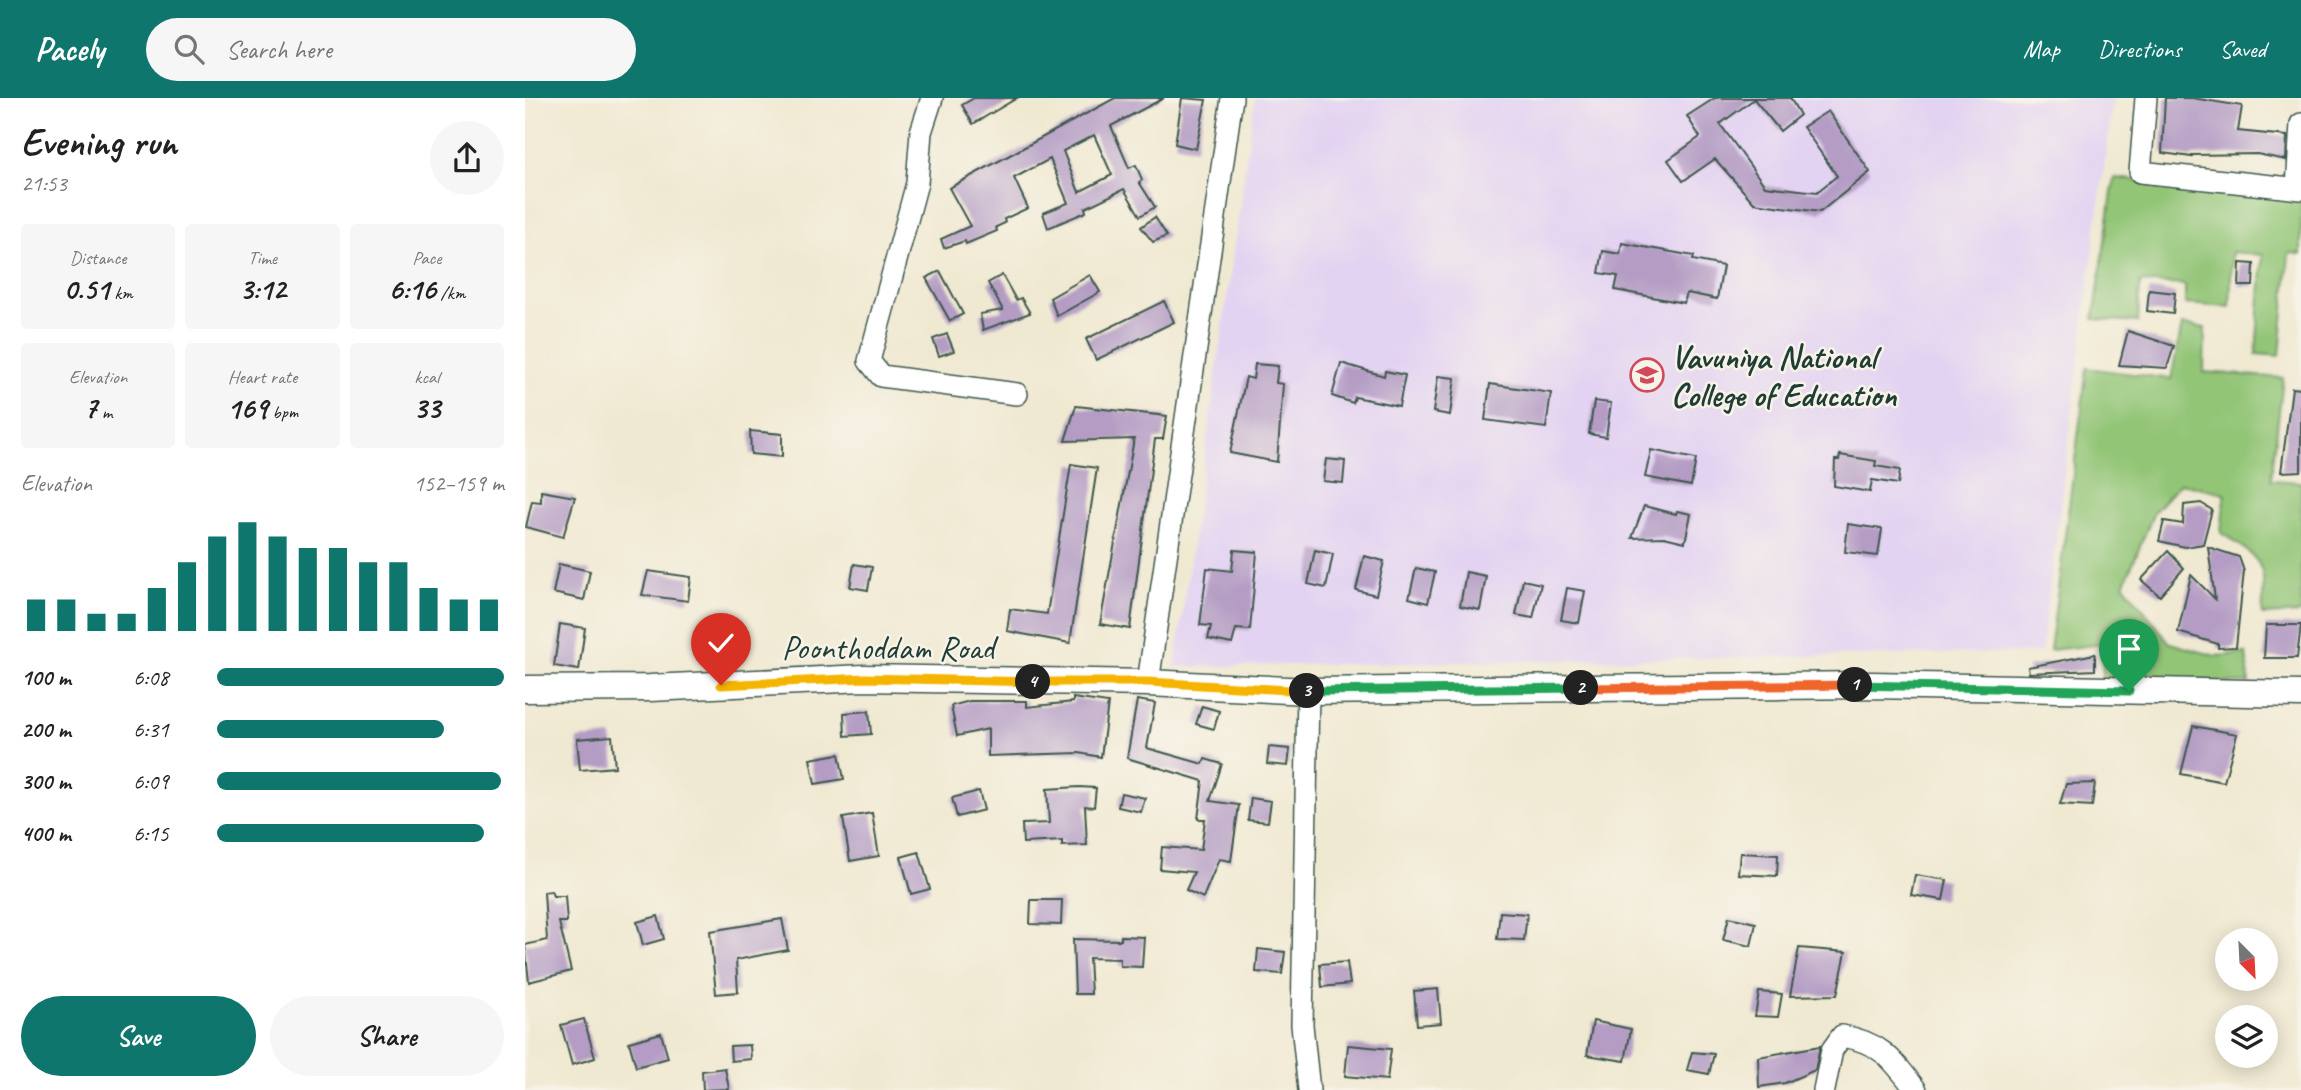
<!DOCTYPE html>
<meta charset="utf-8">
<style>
body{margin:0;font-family:Caveat,sans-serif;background:#f6f6f6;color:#222;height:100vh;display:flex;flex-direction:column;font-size:26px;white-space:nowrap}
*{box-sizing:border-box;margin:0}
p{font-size:23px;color:#767676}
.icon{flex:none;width:38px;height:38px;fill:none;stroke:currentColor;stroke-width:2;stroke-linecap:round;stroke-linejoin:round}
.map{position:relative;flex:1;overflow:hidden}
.panel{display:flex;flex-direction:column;background:#fff;width:525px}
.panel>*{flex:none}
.needle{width:46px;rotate:156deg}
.tools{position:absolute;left:1690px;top:830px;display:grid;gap:14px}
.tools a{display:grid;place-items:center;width:63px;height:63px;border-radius:50%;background:#fff;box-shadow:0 4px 18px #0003;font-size:35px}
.pin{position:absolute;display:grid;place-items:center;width:60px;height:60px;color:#fff;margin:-72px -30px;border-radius:50% 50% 50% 0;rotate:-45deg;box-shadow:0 0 7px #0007}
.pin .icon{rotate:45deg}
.km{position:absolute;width:35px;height:35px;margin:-18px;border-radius:50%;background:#222;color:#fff;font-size:19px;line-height:35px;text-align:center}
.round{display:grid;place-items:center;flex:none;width:74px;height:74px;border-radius:37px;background:#f6f6f6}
.summary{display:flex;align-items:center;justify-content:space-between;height:119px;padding:0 21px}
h1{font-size:38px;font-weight:700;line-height:52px}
.stats{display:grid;grid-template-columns:repeat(3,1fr);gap:10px;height:119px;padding:7px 21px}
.stats div{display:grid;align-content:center;border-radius:7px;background:#f6f6f6;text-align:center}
.stats b{font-size:30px;font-weight:700}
.stats small{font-size:19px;font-weight:400}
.stats p{font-size:19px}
.chart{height:196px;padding:14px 21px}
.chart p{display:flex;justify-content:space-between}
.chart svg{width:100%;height:126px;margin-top:7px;stroke:#0f766e;stroke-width:6}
.action{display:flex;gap:14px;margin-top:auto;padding:14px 21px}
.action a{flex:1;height:80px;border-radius:42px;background:#0f766e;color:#fff;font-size:28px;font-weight:700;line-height:80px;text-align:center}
.action a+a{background:#f6f6f6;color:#222}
ul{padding:0 21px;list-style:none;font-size:23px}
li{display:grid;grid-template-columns:112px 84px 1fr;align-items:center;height:52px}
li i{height:18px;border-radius:9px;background:#0f766e}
header{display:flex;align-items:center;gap:42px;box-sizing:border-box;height:98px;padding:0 35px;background:#0f766e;color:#fff}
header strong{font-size:33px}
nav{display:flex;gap:38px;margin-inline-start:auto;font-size:24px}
.search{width:490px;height:63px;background:#f6f6f6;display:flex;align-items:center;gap:18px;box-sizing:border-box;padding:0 24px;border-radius:38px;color:#767676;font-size:26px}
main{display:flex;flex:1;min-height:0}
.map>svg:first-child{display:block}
.built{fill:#e3d3f2}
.grass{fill:#92c576;stroke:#588155;stroke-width:2}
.building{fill:#b49cc4;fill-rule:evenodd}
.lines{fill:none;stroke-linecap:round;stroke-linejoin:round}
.minor-casing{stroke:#3e574c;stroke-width:24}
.tertiary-casing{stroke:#3e574c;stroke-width:29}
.minor{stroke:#fff;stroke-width:21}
.tertiary{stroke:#fff;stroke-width:26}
.split-1-casing{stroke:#fff;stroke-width:14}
.split-2-casing{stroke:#fff;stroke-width:14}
.split-3-casing{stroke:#fff;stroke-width:14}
.split-4-casing{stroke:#fff;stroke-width:14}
.split-5-casing{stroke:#fff;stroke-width:14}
.split-1{stroke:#22a559;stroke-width:9}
.split-2{stroke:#f0652b;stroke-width:9}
.split-3{stroke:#22a559;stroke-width:9}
.split-4{stroke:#f5b400;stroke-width:9}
.split-5{stroke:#f5b400;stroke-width:9}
.labels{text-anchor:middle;stroke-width:5;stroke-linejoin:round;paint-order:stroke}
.poi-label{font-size:33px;font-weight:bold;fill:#1f3d34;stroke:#f7f3e8;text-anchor:start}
.street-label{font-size:33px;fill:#1f3d34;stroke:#f7f3e8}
</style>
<header>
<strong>Pacely</strong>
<div class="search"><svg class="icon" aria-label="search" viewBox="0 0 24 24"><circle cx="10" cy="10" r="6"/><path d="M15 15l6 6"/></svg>Search here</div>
<nav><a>Map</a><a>Directions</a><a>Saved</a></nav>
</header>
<main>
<section class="panel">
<div class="summary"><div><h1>Evening run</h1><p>21:53</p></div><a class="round"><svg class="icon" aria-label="share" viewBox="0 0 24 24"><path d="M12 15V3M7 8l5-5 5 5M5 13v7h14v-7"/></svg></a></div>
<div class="stats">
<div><p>Distance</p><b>0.51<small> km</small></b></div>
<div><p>Time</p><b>3:12</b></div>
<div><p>Pace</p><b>6:16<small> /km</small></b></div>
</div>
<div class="stats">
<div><p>Elevation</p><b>7<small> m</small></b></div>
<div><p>Heart rate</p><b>169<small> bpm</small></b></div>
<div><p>kcal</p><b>33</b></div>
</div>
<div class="chart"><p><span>Elevation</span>152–159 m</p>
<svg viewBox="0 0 160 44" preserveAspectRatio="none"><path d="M5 44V33M15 44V33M25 44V38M35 44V38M45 44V29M55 44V20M65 44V11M75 44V6M85 44V11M95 44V15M105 44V15M115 44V20M125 44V20M135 44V29M145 44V33M155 44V33"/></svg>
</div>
<ul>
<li><b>100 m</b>6:08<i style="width:100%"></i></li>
<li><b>200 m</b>6:31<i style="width:79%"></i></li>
<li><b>300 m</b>6:09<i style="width:99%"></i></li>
<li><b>400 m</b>6:15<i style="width:93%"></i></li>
</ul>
<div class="action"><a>Save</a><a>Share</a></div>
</section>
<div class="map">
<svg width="1776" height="992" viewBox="0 0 1776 992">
<rect width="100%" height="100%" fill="#f7f3e8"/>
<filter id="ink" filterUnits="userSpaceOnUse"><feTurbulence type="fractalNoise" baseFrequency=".0143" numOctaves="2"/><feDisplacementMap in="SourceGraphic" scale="14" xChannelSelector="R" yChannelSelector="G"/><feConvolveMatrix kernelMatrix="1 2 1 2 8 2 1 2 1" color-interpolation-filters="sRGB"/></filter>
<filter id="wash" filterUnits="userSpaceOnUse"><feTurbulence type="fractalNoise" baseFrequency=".00686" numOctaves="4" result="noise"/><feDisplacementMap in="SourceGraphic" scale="28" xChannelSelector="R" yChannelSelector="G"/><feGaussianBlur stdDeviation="1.57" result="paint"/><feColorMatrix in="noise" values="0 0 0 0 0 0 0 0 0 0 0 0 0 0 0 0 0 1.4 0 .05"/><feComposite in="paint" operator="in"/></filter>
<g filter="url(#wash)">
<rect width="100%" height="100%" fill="#f0e9d2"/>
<polygon class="built" points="730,0 1588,0 1516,554 650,569"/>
<g class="grass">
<polygon points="1589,80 1776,100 1776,156 1764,155 1755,258 1731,256 1738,157 1707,154 1705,209 1660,206 1660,187 1615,184 1613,224 1569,221"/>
<path d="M1657,227L1680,230L1679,274L1758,280L1746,382L1776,384V515L1737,517C1741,466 1740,463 1696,435L1700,395L1655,385L1629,414L1599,487L1645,545L1691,558L1721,555L1724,585L1578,584L1577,546L1525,552L1562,270L1646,281Z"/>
</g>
<g id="blocks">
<g class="building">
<polygon points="449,0 492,0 448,26 437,7"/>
<path d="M590,0H639L586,28L604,70L611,67L617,82L614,84L630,109L615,118L599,91L560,110L561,114L523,130L518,115L543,105L525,61L489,80L503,110L479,121L480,125L471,129L472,133L441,146L440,143L419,150L416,141L445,128L424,90ZM569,37L587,77L554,94L538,53Z"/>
<polygon points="657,0 681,2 671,51 650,46"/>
<polygon points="1190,0 1265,0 1275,17 1255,33 1229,1 1195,26 1240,88 1292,94 1312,78 1278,29 1303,13 1345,74 1295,114 1229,105 1190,61 1158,83 1143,62 1175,39 1162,18"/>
<polygon points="1640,0 1667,0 1717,8 1713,33 1762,38 1761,62 1732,56 1667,57 1667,59 1637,55"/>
<polygon points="630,119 642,138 628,144 616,129"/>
<polygon points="1097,145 1169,158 1168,162 1198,168 1192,201 1162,195 1159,205 1090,192 1093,178 1074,175 1078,153 1095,156"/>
<polygon points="1715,165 1729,166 1728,188 1714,188"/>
<polygon points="415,173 438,216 425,223 401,180"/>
<polygon points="477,177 491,202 496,200 505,215 458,232 455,216 478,212 463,185"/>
<polygon points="565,177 575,194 532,218 525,200"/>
<polygon points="1624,192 1650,195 1648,216 1622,213"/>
<polygon points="639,203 649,224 571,262 561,241"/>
<polygon points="1603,233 1649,248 1642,270 1594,267"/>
<polygon points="422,236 429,253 414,258 408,241"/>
<polygon points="816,265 859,278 860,273 880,277 874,308 830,299 828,305 807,298"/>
<polygon points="730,266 753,268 751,285 758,286 752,364 705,355 721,279 728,281"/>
<polygon points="913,278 930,280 925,317 908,314"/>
<polygon points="965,286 1026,295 1021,330 960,322"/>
<polygon points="1767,290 1776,291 1776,373 1756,374"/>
<polygon points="1069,303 1086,305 1081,339 1064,336"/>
<polygon points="551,308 642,318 638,341 630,341 605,531 575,526 609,341 540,343"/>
<polygon points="225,333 257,336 257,359 226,356"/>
<polygon points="1126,352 1171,361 1166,388 1120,379"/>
<polygon points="1315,357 1351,363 1350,368 1375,372 1373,386 1347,382 1345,394 1309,388 1310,362 1314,362"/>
<polygon points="801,361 820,363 818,385 798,383"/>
<polygon points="546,366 572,370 545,545 482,533 485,511 522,516"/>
<polygon points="16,393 50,399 38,439 1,429 7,403 16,404"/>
<polygon points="1676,405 1687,412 1678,446 1660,449 1634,443 1639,423 1658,426 1659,407"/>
<polygon points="1119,408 1151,416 1152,413 1166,416 1160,444 1139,439 1107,440"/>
<polygon points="1323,426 1357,431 1353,458 1320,454"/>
<polygon points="1683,449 1714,459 1719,473 1711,549 1693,550 1693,546 1653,534 1666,477 1690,501"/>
<polygon points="709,452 732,454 725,532 711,531 707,546 683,541 686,528 675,527 682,470 707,473"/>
<polygon points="790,452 808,456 801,490 783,486"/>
<polygon points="1643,453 1659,470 1635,498 1616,482"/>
<polygon points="839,458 859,463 851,497 831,492"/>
<polygon points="34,466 65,473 59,502 28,495"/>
<polygon points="329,466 347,469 343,492 325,489"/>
<polygon points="891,470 910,474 903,505 884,500"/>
<polygon points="123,473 166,479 163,503 117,497"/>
<polygon points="941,474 961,478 955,512 935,508"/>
<polygon points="998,482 1016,486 1008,520 991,517"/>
<polygon points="1042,490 1060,493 1054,525 1036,522"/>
<polygon points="35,526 60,530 54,572 29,568"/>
<polygon points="1741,527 1776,527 1772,560 1739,560"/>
<polygon points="1570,556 1570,572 1504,575 1503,569"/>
<polygon points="548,600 583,605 576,659 554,655 463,658 463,631 432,638 426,608 445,603 502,603 502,609 548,604"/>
<polygon points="612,602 630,605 622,650 678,666 680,661 697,666 685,703 714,707 706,763 694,761 678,800 661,792 669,774 635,771 637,749 676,752 680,721 673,721 678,683 602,660"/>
<polygon points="677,608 694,613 689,631 671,626"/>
<polygon points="344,613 346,636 320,638 319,615"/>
<polygon points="1668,628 1712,636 1699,684 1656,676"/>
<polygon points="87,638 90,669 55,672 52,641"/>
<polygon points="744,649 765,651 763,668 742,666"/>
<polygon points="314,656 319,681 290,686 285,661"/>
<polygon points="1570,685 1567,708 1535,706 1541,686"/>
<polygon points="554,689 571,690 569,709 560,708 562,747 537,748 537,743 498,745 497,726 524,725 522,691"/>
<polygon points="454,693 459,712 432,719 427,700"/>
<polygon points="596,695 620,700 616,714 593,709"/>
<polygon points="726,700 746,703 743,724 723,722"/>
<polygon points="347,715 354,758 325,763 318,720"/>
<polygon points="394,754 405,791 386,796 376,759"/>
<polygon points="1215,755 1253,757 1252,778 1213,776"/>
<polygon points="1390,777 1422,782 1418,802 1386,797"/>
<polygon points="26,793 28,798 40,798 42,824 34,824 46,873 4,884 0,847 22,842 19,794"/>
<polygon points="506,802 537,802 536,827 505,826"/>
<polygon points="975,814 1002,816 999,842 972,841"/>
<polygon points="133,818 139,841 118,847 112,824"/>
<polygon points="1204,819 1231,825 1226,848 1198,842"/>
<polygon points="257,821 263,852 211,862 213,894 191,896 185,833"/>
<polygon points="596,838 619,839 617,869 595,868 595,861 564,860 566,896 550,896 548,841 596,842"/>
<polygon points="1274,850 1321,854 1312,897 1265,898"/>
<polygon points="733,851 760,854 757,876 731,874"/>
<polygon points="822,864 825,886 797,889 795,866"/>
<polygon points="913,891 916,925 892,927 889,893"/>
<polygon points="1234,894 1257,896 1253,919 1230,918"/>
<polygon points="59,921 70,960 47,967 36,927"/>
<polygon points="1068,923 1106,931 1100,963 1062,957"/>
<polygon points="136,935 143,960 111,969 104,944"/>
<polygon points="225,947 226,961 206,963 205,948"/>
<polygon points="823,947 866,951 862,982 820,978"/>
<polygon points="1295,948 1290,972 1260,985 1234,989 1233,959"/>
<polygon points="1167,954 1189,956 1184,976 1162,972"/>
<polygon points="200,970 204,991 178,992 177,973"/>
</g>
</g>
</g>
<g filter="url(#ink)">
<use href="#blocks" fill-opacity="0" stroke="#3e574c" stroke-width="2"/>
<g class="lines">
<defs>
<g id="minor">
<polyline points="407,0 396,34 392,85 344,263 356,278 492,296"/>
<polyline points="1621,0 1615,74 1776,91"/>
<polyline points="1772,90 1776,26"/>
<polyline points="623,585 707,0"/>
<polyline points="783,593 777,927 784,992"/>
<path d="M1299,992L1307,952L1317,938C1356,944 1368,962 1391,992"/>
</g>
<polyline id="tertiary" points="0,591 125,590 339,580 623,585 783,593 1347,587 1776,596"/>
</defs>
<use href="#minor" class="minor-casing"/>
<use href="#tertiary" class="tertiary-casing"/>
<use href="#minor" class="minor"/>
<use href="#tertiary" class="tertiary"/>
</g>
</g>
<g class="lines" filter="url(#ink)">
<defs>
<polyline id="split-1" points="1330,587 1604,593"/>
<polyline id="split-2" points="1056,590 1330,587"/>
<polyline id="split-3" points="782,593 1056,590"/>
<polyline id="split-4" points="508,584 623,584 782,593"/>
<polyline id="split-5" points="196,587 340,580 508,584"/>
</defs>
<use href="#split-1" class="split-1-casing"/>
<use href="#split-2" class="split-2-casing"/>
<use href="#split-3" class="split-3-casing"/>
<use href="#split-4" class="split-4-casing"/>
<use href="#split-5" class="split-5-casing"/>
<use href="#split-1" class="split-1"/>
<use href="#split-2" class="split-2"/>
<use href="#split-3" class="split-3"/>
<use href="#split-4" class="split-4"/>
<use href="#split-5" class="split-5"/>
</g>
<defs>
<symbol id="university-ring" viewBox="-11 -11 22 22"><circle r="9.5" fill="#f7f3e8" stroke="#d1495b" stroke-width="1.5"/><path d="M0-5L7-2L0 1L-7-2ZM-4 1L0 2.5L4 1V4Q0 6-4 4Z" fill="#d1495b"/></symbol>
</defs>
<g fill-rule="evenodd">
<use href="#university-ring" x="1103" y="258" width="38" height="38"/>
</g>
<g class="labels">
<g class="poi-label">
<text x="1146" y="270">Vavuniya National<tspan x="1146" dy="38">College of Education</tspan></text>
</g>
<g class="street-label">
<text x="363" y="561">Poonthoddam Road</text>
</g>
</g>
</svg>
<div class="tools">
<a><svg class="needle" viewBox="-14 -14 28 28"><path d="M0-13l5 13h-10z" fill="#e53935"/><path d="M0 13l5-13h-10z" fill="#767676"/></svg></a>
<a><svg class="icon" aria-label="layers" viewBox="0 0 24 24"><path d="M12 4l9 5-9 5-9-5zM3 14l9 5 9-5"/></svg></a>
</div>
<div class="pin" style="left:1604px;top:593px;background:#1e9e55"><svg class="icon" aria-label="arrive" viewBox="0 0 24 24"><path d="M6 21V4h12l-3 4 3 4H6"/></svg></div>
<div class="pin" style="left:196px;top:587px;background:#d93025"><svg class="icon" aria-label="check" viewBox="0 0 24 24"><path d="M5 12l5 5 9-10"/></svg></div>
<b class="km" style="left:1330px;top:587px">1</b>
<b class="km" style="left:1056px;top:590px">2</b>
<b class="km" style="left:782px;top:593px">3</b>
<b class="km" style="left:508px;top:584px">4</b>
</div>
</main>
